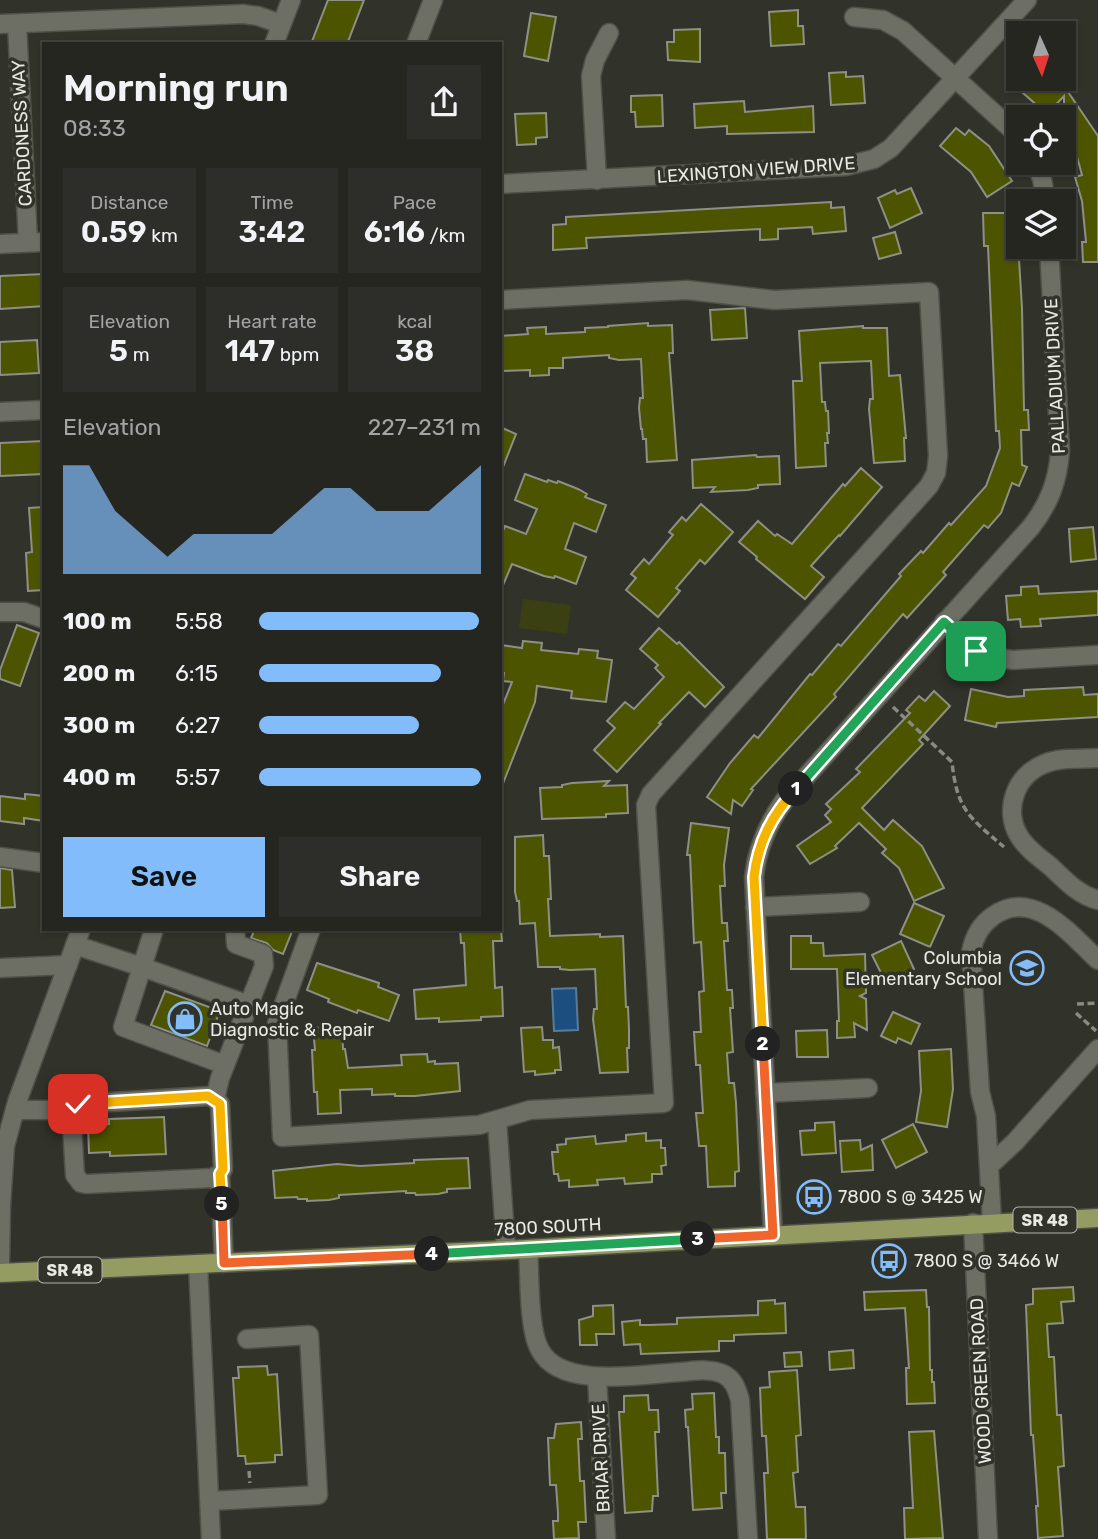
<!DOCTYPE html>
<meta charset="utf-8">
<style>
body{margin:0;font-family:Rubik,sans-serif;background:#2d2e29;color:#f1f3f6;height:100vh;display:flex;flex-direction:column;font-size:26px;white-space:nowrap}
*{box-sizing:border-box;margin:0}
p{font-size:23px;color:#a3a5a5}
.icon{flex:none;width:38px;height:38px;fill:none;stroke:currentColor;stroke-width:2;stroke-linecap:round;stroke-linejoin:round}
.map{position:relative;flex:1;overflow:hidden}
.details{position:absolute;left:42px;top:42px;width:460px;height:889px;display:flex;flex-direction:column;background:#252620;border-radius:0px;box-shadow:0 2px 5px #0004,0 0 0 2px #42433e}
.details>*{flex:none}
.needle{width:46px;rotate:177deg}
.fabs{position:absolute;left:1006px;top:21px;display:grid;gap:14px}
.fabs a{display:grid;place-items:center;width:70px;height:70px;border-radius:0px;background:#252620;box-shadow:0 2px 5px #0004,0 0 0 2px #42433e;font-size:35px}
.pin{position:absolute;display:grid;place-items:center;width:60px;height:60px;color:#fff;margin:-30px;border-radius:14px;box-shadow:0 4px 10px #0006}
.km{position:absolute;width:35px;height:35px;margin:-18px;border-radius:50%;background:#222;color:#fff;font-size:19px;line-height:35px;text-align:center}
.round{display:grid;place-items:center;flex:none;width:74px;height:74px;border-radius:0px;background:#2d2e29}
.headline{display:flex;align-items:center;justify-content:space-between;height:119px;padding:0 21px}
h1{font-size:38px;font-weight:600;line-height:52px}
.stats{display:grid;grid-template-columns:repeat(3,1fr);gap:10px;height:119px;padding:7px 21px}
.stats div{display:grid;align-content:center;border-radius:0px;background:#2d2e29;text-align:center}
.stats b{font-size:30px;font-weight:600}
.stats small{font-size:19px;font-weight:400}
.stats p{font-size:19px}
.chart{height:196px;padding:14px 21px}
.chart p{display:flex;justify-content:space-between}
.chart svg{width:100%;height:126px;margin-top:7px;fill:#82bcfa;opacity:.7}
.action{display:flex;gap:14px;margin-top:auto;padding:14px 21px}
.action a{flex:1;height:80px;border-radius:0px;background:#82bcfa;color:#111;font-size:28px;font-weight:600;line-height:80px;text-align:center}
.action a+a{background:#2d2e29;color:#f1f3f6}
ul{padding:0 21px;list-style:none;font-size:23px}
li{display:grid;grid-template-columns:112px 84px 1fr;align-items:center;height:52px}
li i{height:18px;border-radius:9px;background:#82bcfa}
.map>svg:first-child{display:block}
.green{fill:#3b4012}
.water{fill:#1c4e7f;stroke:#597c9d;stroke-width:2}
.building{fill:#4d5400;stroke:#8e9085;stroke-width:2}
.lines{fill:none;stroke-linecap:round;stroke-linejoin:round}
.minor-casing{stroke:#4f5048;stroke-width:21}
.major-casing{stroke:#4f5048;stroke-width:21}
.path{stroke:#898b83;stroke-width:3.5;stroke-dasharray:7 3.5;stroke-linecap:butt}
.minor{stroke:#6d6e64;stroke-width:18}
.major{stroke:#959c62;stroke-width:18}
.split-1-casing{stroke:#fff;stroke-width:14}
.split-2-casing{stroke:#fff;stroke-width:14}
.split-3-casing{stroke:#fff;stroke-width:14}
.split-4-casing{stroke:#fff;stroke-width:14}
.split-5-casing{stroke:#fff;stroke-width:14}
.split-6-casing{stroke:#fff;stroke-width:14}
.split-1{stroke:#22a559;stroke-width:9}
.split-2{stroke:#f5b400;stroke-width:9}
.split-3{stroke:#f0652b;stroke-width:9}
.split-4{stroke:#22a559;stroke-width:9}
.split-5{stroke:#f0652b;stroke-width:9}
.split-6{stroke:#f5b400;stroke-width:9}
.labels{text-anchor:middle;stroke-width:7;stroke-linejoin:round;paint-order:stroke}
.shield{fill:#31332a;stroke:#b1b2ac;stroke-width:2}
.shield-label{font-size:16px;font-weight:bold;fill:#e8e9e3}
.street-label{font-size:18px;fill:#e8e9e3;stroke:#31332a}
.poi-label{font-size:18px;fill:#e8e9e3;stroke:#31332a;text-anchor:start}
</style>
<div class="map">
<svg width="1098" height="1539" viewBox="0 0 1098 1539">
<rect width="100%" height="100%" fill="#31332a"/>
<polygon class="green" points="523,599 571,605 567,634 519,628"/>
<polygon class="water" points="576,988 578,1030 554,1031 552,989"/>
<g class="building">
<polygon points="328,0 364,0 347,44 311,44"/>
<polygon points="798,10 798,26 803,26 804,44 771,46 769,12"/>
<polygon points="531,13 556,17 548,61 524,56"/>
<polygon points="700,29 700,62 668,60 667,42 674,42 674,30"/>
<polygon points="846,72 846,77 863,76 865,103 831,105 829,73"/>
<polygon points="1007,79 1053,79 1064,88 1064,86 1098,136 1098,262 1083,262 1082,242 1086,242 1082,201 1075,177 1082,175 1073,142 1064,148 1064,96 1047,114"/>
<polygon points="662,95 663,126 636,127 635,112 631,112 631,96"/>
<polygon points="744,101 745,112 813,106 814,132 727,134 727,126 695,128 694,104"/>
<polygon points="546,113 547,137 536,138 536,144 517,145 515,114"/>
<polygon points="956,128 965,135 969,130 989,146 1012,181 987,197 971,172 940,146"/>
<polygon points="911,188 922,213 890,228 878,198 895,190 897,194"/>
<polygon points="831,202 831,208 844,207 846,231 813,234 812,227 778,229 778,239 760,240 760,229 586,238 587,248 553,250 553,225 566,224 566,217"/>
<polygon points="983,213 1007,213 1010,227 1017,227 1022,308 1024,410 1028,410 1029,430 1021,430 1022,465 1027,467 1019,486 1012,483 1001,513 988,528 984,525 943,572 946,575 907,618 903,614 834,694 836,697 751,789 753,790 742,806 733,800 731,814 707,797 730,763 754,735 758,738 810,674 812,675 838,644 841,646 901,576 899,574 921,551 923,553 949,523 951,525 986,486 1000,448 999,431 996,431 988,246 984,246"/>
<polygon points="895,232 901,253 879,259 873,238"/>
<polygon points="44,274 44,306 0,309 0,276"/>
<polygon points="745,308 747,338 712,340 710,310"/>
<polygon points="648,323 648,326 672,325 673,353 669,353 677,460 647,462 646,439 643,439 642,429 641,429 639,408 640,398 643,398 641,359 619,360 609,358 609,355 563,358 563,368 549,368 549,375 530,376 530,370 500,371 500,336 528,334 527,328 546,327 546,334 585,332 585,328 608,327 608,326"/>
<polygon points="863,326 863,328 887,328 889,376 900,375 906,438 904,438 905,461 874,463 869,409 870,399 873,399 871,361 820,363 822,402 825,402 826,411 828,411 829,433 827,433 828,443 825,443 826,466 796,468 793,381 802,381 799,331"/>
<polygon points="37,340 39,373 0,375 0,342"/>
<polygon points="500,427 516,434 501,472 500,472"/>
<polygon points="44,441 44,474 0,476 0,443"/>
<polygon points="756,455 757,457 779,456 780,484 758,485 758,488 748,490 711,492 715,487 693,488 692,460"/>
<polygon points="861,468 882,487 840,536 839,535 811,566 824,577 805,599 756,559 757,557 739,542 758,521 775,536 777,534 792,544 843,484 845,486"/>
<polygon points="525,474 547,482 548,480 557,483 558,481 578,489 587,494 585,497 606,505 596,532 574,523 565,549 586,557 576,584 555,576 554,578 544,576 512,564 500,592 500,538 505,526 526,534 537,509 515,500"/>
<polygon points="701,504 733,532 705,564 700,560 676,588 680,591 658,617 626,590 636,578 631,574 644,559 649,564 673,535 669,532 682,517 686,521"/>
<polygon points="44,507 44,590 28,591 26,553 32,552 29,508"/>
<polygon points="1093,527 1096,559 1071,562 1069,529"/>
<polygon points="1038,586 1039,594 1098,591 1098,615 1040,619 1041,626 1021,627 1020,619 1008,620 1006,596 1021,595 1021,587"/>
<polygon points="17,625 39,633 20,686 0,679 0,670"/>
<polygon points="659,628 677,644 679,642 724,687 705,707 689,692 659,723 661,724 617,772 594,750 615,728 607,721 625,702 634,709 664,677 655,668 658,665 640,649"/>
<polygon points="523,641 542,643 541,650 578,654 579,649 598,651 597,658 612,660 606,702 571,698 572,691 537,686 535,702 502,786 500,712 512,682 503,681 504,673 500,672 500,645 522,648"/>
<polygon points="1083,687 1084,695 1098,694 1098,717 997,723 996,727 965,720 971,689 1008,697 1024,696 1024,690"/>
<polygon points="934,691 950,706 919,740 923,744 862,808 884,830 893,820 922,846 944,888 914,901 899,868 882,853 886,849 859,823 835,846 837,848 810,864 797,846 831,822 825,815 831,809 826,804 860,772 856,769 910,713 906,710 919,696 925,701"/>
<polygon points="609,781 604,786 627,785 628,813 606,814 606,817 542,819 540,788 562,787 562,785 572,783"/>
<polygon points="25,794 44,796 44,821 24,818 24,824 0,821 0,796 25,799"/>
<polygon points="691,823 729,828 724,865 725,886 720,886 722,923 727,923 728,941 724,941 727,990 732,990 733,1008 730,1008 733,1052 727,1053 729,1083 734,1083 736,1103 739,1171 735,1172 735,1186 708,1187 706,1146 699,1146 696,1113 703,1113 700,1065 696,1065 694,1032 701,1032 699,992 704,991 701,942 694,943 690,855 687,855"/>
<polygon points="543,835 544,856 549,856 551,899 548,899 550,936 600,934 600,937 623,936 626,1007 628,1007 629,1029 629,1048 627,1048 628,1072 600,1073 593,1019 594,1009 597,1009 595,969 570,970 560,969 560,967 538,967 535,923 520,924 519,901 517,901 515,892 515,837"/>
<polygon points="0,868 12,870 15,907 0,908"/>
<polygon points="914,903 944,916 930,947 900,934"/>
<polygon points="255,929 293,929 283,954 273,950 267,943 251,938"/>
<polygon points="460,929 501,929 502,941 493,941 495,988 502,987 503,1016 481,1017 481,1020 439,1022 439,1018 416,1019 414,990 466,985 464,943 461,943"/>
<polygon points="791,936 811,936 811,943 823,943 824,956 865,954 866,993 860,996 866,999 867,1030 854,1023 855,1037 837,1038 837,1021 839,1021 837,969 791,969"/>
<polygon points="901,941 914,969 891,981 885,981 872,955"/>
<polygon points="317,963 379,983 378,987 399,995 389,1021 358,1010 357,1013 328,1002 329,999 307,990"/>
<polygon points="165,991 220,1011 207,1046 151,1025"/>
<polygon points="893,1012 920,1024 911,1044 898,1038 896,1043 881,1036"/>
<polygon points="342,1026 343,1049 345,1049 348,1068 402,1065 401,1055 427,1054 428,1062 435,1061 435,1064 458,1063 460,1091 415,1096 395,1096 395,1094 372,1095 372,1089 340,1090 341,1113 318,1114 317,1092 314,1092 312,1050 315,1050 313,1028"/>
<polygon points="542,1027 543,1040 553,1040 553,1048 559,1047 561,1070 555,1070 555,1073 535,1075 535,1071 524,1072 521,1028"/>
<polygon points="827,1030 828,1057 797,1057 796,1031"/>
<polygon points="951,1049 953,1089 947,1127 916,1122 921,1091 919,1051"/>
<polygon points="164,1117 166,1154 110,1156 110,1152 89,1153 88,1125 109,1124 109,1119"/>
<polygon points="834,1122 836,1153 802,1155 800,1131 815,1130 815,1123"/>
<polygon points="913,1124 927,1152 896,1168 882,1140"/>
<polygon points="646,1133 646,1141 661,1140 661,1148 665,1148 666,1165 661,1166 662,1174 652,1174 652,1182 625,1184 624,1178 597,1180 598,1185 569,1187 569,1180 559,1181 558,1174 554,1174 552,1152 558,1152 557,1145 566,1144 566,1139 595,1136 596,1144 626,1141 626,1135"/>
<polygon points="860,1140 861,1150 872,1145 873,1170 842,1172 840,1141"/>
<polygon points="468,1158 470,1188 447,1189 447,1192 438,1194 416,1195 415,1193 406,1193 406,1191 339,1195 339,1198 329,1200 307,1201 307,1199 298,1199 297,1197 275,1198 273,1171 337,1164 360,1166 414,1163 414,1160"/>
<polygon points="1073,1287 1074,1301 1061,1302 1063,1323 1047,1324 1049,1357 1054,1357 1057,1415 1061,1415 1064,1466 1058,1467 1063,1536 1038,1538 1036,1506 1038,1506 1033,1435 1031,1435 1026,1305 1033,1304 1033,1289"/>
<polygon points="926,1290 927,1307 929,1307 930,1370 932,1370 932,1382 934,1382 935,1403 907,1404 906,1368 909,1368 905,1308 865,1310 864,1292"/>
<polygon points="775,1300 775,1304 785,1303 786,1333 734,1335 734,1341 719,1341 719,1351 641,1354 640,1344 624,1345 622,1322 640,1320 640,1325 649,1325 677,1324 677,1318 758,1315 758,1301"/>
<polygon points="613,1305 614,1334 596,1334 597,1345 580,1345 579,1320 593,1316 593,1306"/>
<polygon points="853,1350 854,1368 830,1370 829,1352"/>
<polygon points="801,1352 802,1366 785,1367 784,1353"/>
<polygon points="267,1366 268,1375 277,1374 282,1455 275,1455 275,1462 246,1464 245,1456 238,1456 233,1378 239,1378 238,1367"/>
<polygon points="797,1370 801,1435 796,1436 798,1472 793,1473 796,1507 805,1507 806,1539 767,1539 764,1473 768,1473 766,1436 762,1436 760,1388 770,1387 769,1372"/>
<polygon points="714,1393 716,1437 719,1437 719,1453 725,1453 726,1493 721,1493 722,1508 693,1510 688,1427 686,1427 685,1410 693,1409 692,1394"/>
<polygon points="648,1395 649,1410 658,1410 659,1432 655,1432 658,1496 653,1496 652,1511 625,1513 619,1412 624,1412 624,1396"/>
<polygon points="581,1422 582,1439 578,1439 580,1481 584,1481 586,1522 578,1522 579,1538 554,1539 553,1521 558,1521 558,1513 556,1485 550,1485 548,1438 554,1438 556,1424"/>
<polygon points="934,1431 943,1538 905,1539 904,1508 913,1508 909,1432"/>
</g>
<g class="lines">
<defs>
<g id="minor">
<polyline points="854,17 883,20 903,31 1018,135"/>
<polyline points="0,24 243,14 258,16 281,24"/>
<polyline points="17,24 28,242"/>
<polyline points="274,44 291,0"/>
<polyline points="416,44 433,0"/>
<polyline points="1036,163 1042,179 1046,201"/>
<polyline points="597,180 591,76 595,60 609,33"/>
<polyline points="500,184 846,166 874,159 891,148 1027,0"/>
<polyline points="0,244 44,242"/>
<polyline points="0,412 44,410"/>
<polyline points="0,612 24,612 44,619"/>
<path d="M944,622C968,644 980,657 1013,660L1098,655"/>
<path d="M1098,758C1081,759 1061,757 1044,764C1016,775 1003,809 1019,836C1026,848 1039,857 1050,866C1065,880 1078,895 1098,900"/>
<polyline points="0,857 44,863"/>
<polyline points="755,907 860,902"/>
<polyline points="154,929 142,967 249,1005"/>
<polyline points="311,929 277,1023 282,1137 479,1125 530,1110 664,1103 646,805 651,794 929,486 936,473 938,456 929,292 774,300 687,290 500,300"/>
<polyline points="75,945 142,967 123,1027 225,1065"/>
<polyline points="0,968 68,965"/>
<polyline points="765,1093 868,1088"/>
<polyline points="215,1099 209,1096 78,1104 71,1110 75,1175 81,1183 86,1184 212,1178 220,1174 223,1169 220,1104 215,1099 220,1078 264,966 263,954 236,944 235,929"/>
<polyline points="15,1110 71,1110"/>
<polyline points="497,1120 506,1250"/>
<polyline points="989,1166 1015,1142 1098,1049"/>
<polyline points="220,1174 224,1263"/>
<path d="M992,1222L986,1116L980,1092L971,952C974,937 980,925 993,916C1033,887 1071,935 1098,960"/>
<polyline points="973,1223 988,1539"/>
<path d="M773,1235L754,877C757,848 767,825 784,801L1031,527C1049,504 1058,481 1060,451L1049,247"/>
<path d="M528,1249C530,1275 528,1329 540,1350C561,1390 643,1374 681,1372C694,1371 710,1368 723,1374C734,1379 737,1390 740,1400L748,1539"/>
<polyline points="0,1264 1,1205 5,1146 17,1102 81,929"/>
<polyline points="198,1264 211,1539"/>
<polyline points="597,1377 606,1539"/>
<polyline points="210,1501 318,1495 309,1335 247,1339"/>
</g>
<polyline id="major" points="0,1273 506,1250 1098,1218"/>
</defs>
<use href="#minor" class="minor-casing"/>
<use href="#major" class="major-casing"/>
<g class="path">
<path d="M893,707L952,762C957,810 969,817 1004,847"/>
<polyline points="1077,1004 1098,1003"/>
<polyline points="1076,1013 1096,1031"/>
<polyline points="249,1471 250,1483"/>
</g>
<use href="#minor" class="minor"/>
<use href="#major" class="major"/>
</g>
<g class="lines">
<defs>
<polyline id="split-1" points="796,789 944,622 976,651"/>
<path id="split-2" d="M763,1044L754,877C758,842 772,815 796,789"/>
<polyline id="split-3" points="698,1239 773,1235 763,1044"/>
<polyline id="split-4" points="432,1254 698,1239"/>
<polyline id="split-5" points="222,1204 224,1263 432,1254"/>
<polyline id="split-6" points="78,1104 208,1096 220,1104 223,1169 220,1174 222,1204"/>
</defs>
<use href="#split-1" class="split-1-casing"/>
<use href="#split-2" class="split-2-casing"/>
<use href="#split-3" class="split-3-casing"/>
<use href="#split-4" class="split-4-casing"/>
<use href="#split-5" class="split-5-casing"/>
<use href="#split-6" class="split-6-casing"/>
<use href="#split-1" class="split-1"/>
<use href="#split-2" class="split-2"/>
<use href="#split-3" class="split-3"/>
<use href="#split-4" class="split-4"/>
<use href="#split-5" class="split-5"/>
<use href="#split-6" class="split-6"/>
</g>
<defs>
<symbol id="school-ring" viewBox="-11 -11 22 22"><circle r="9.5" fill="#31332a" stroke="#82bcfa" stroke-width="1.5"/><path d="M0-5L7-2L0 1L-7-2ZM-4 1L0 2.5L4 1V4Q0 6-4 4Z" fill="#82bcfa"/></symbol>
<symbol id="shop-ring" viewBox="-11 -11 22 22"><circle r="9.5" fill="#31332a" stroke="#82bcfa" stroke-width="1.5"/><path d="M-5-2.5h2.3a2.7 3.5 0 0 1 5.4 0H5L5.5 6h-11ZM-1.5-2.5h3a1.5 2.3 0 0 0-3 0Z" fill="#82bcfa"/></symbol>
<symbol id="bus-ring" viewBox="-11 -11 22 22"><circle r="9.5" fill="#31332a" stroke="#82bcfa" stroke-width="1.5"/><path d="M-5-6H5V4H4V6H2V4H-2V6H-4V4H-5ZM-3.5-4V0h7V-4ZM-3.5 1.2v1.5H-2V1.2ZM2 1.2v1.5H3.5V1.2Z" fill="#82bcfa"/></symbol>
</defs>
<g fill-rule="evenodd">
<use href="#school-ring" x="1008" y="949" width="38" height="38"/>
<use href="#shop-ring" x="166" y="1000" width="38" height="38"/>
<use href="#bus-ring" x="795" y="1178" width="38" height="38"/>
<use href="#bus-ring" x="870" y="1242" width="38" height="38"/>
</g>
<g class="labels">
<g class="shield">
<rect x="1013.5" y="1207.5" width="63" height="25" rx="5"/>
<rect x="38.5" y="1257.5" width="63" height="25" rx="5"/>
</g>
<g class="shield-label">
<text x="1045" y="1226">SR 48</text>
<text x="70" y="1276">SR 48</text>
</g>
<g class="street-label">
<text transform="translate(22 133) rotate(-93)" y="6">CARDONESS WAY</text>
<text transform="translate(756 170) rotate(-4)" y="6">LEXINGTON VIEW DRIVE</text>
<text transform="translate(1055 376) rotate(-93)" y="6">PALLADIUM DRIVE</text>
<text transform="translate(548 1227) rotate(-3)" y="6">7800 SOUTH</text>
<text transform="translate(981 1381) rotate(-93)" y="6">WOOD GREEN ROAD</text>
<text transform="translate(601 1458) rotate(-93)" y="6">BRIAR DRIVE</text>
</g>
<g class="poi-label">
<text x="1002" y="964" text-anchor="end">Columbia<tspan x="1002" dy="21">Elementary School</tspan></text>
<text x="210" y="1015">Auto Magic<tspan x="210" dy="21">Diagnostic &amp; Repair</tspan></text>
<text x="838" y="1203">7800 S @ 3425 W</text>
<text x="914" y="1267">7800 S @ 3466 W</text>
</g>
</g>
</svg>
<div class="fabs">
<a><svg class="needle" viewBox="-14 -14 28 28"><path d="M0-13l5 13h-10z" fill="#e53935"/><path d="M0 13l5-13h-10z" fill="#a3a5a5"/></svg></a>
<a><svg class="icon" aria-label="locate" viewBox="0 0 24 24"><circle cx="12" cy="12" r="6"/><path d="M12 2v4M12 18v4M2 12h4M18 12h4"/></svg></a>
<a><svg class="icon" aria-label="layers" viewBox="0 0 24 24"><path d="M12 4l9 5-9 5-9-5zM3 14l9 5 9-5"/></svg></a>
</div>
<div class="pin" style="left:976px;top:651px;background:#1e9e55"><svg class="icon" aria-label="arrive" viewBox="0 0 24 24"><path d="M6 21V4h12l-3 4 3 4H6"/></svg></div>
<div class="pin" style="left:78px;top:1104px;background:#d93025"><svg class="icon" aria-label="check" viewBox="0 0 24 24"><path d="M5 12l5 5 9-10"/></svg></div>
<b class="km" style="left:796px;top:789px">1</b>
<b class="km" style="left:763px;top:1044px">2</b>
<b class="km" style="left:698px;top:1239px">3</b>
<b class="km" style="left:432px;top:1254px">4</b>
<b class="km" style="left:222px;top:1204px">5</b>
<section class="details">
<div class="headline"><div><h1>Morning run</h1><p>08:33</p></div><a class="round"><svg class="icon" aria-label="share" viewBox="0 0 24 24"><path d="M12 15V3M7 8l5-5 5 5M5 13v7h14v-7"/></svg></a></div>
<div class="stats">
<div><p>Distance</p><b>0.59<small> km</small></b></div>
<div><p>Time</p><b>3:42</b></div>
<div><p>Pace</p><b>6:16<small> /km</small></b></div>
</div>
<div class="stats">
<div><p>Elevation</p><b>5<small> m</small></b></div>
<div><p>Heart rate</p><b>147<small> bpm</small></b></div>
<div><p>kcal</p><b>38</b></div>
</div>
<div class="chart"><p><span>Elevation</span>227–231 m</p>
<svg viewBox="0 0 160 44" preserveAspectRatio="none"><path d="M0 44V6L10 6L20 22L30 30L40 38L50 30L60 30L70 30L80 30L90 22L100 14L110 14L120 22L130 22L140 22L150 14L160 6V44z"/></svg>
</div>
<ul>
<li><b>100 m</b>5:58<i style="width:99%"></i></li>
<li><b>200 m</b>6:15<i style="width:82%"></i></li>
<li><b>300 m</b>6:27<i style="width:72%"></i></li>
<li><b>400 m</b>5:57<i style="width:100%"></i></li>
</ul>
<div class="action"><a>Save</a><a>Share</a></div>
</section>
</div>
